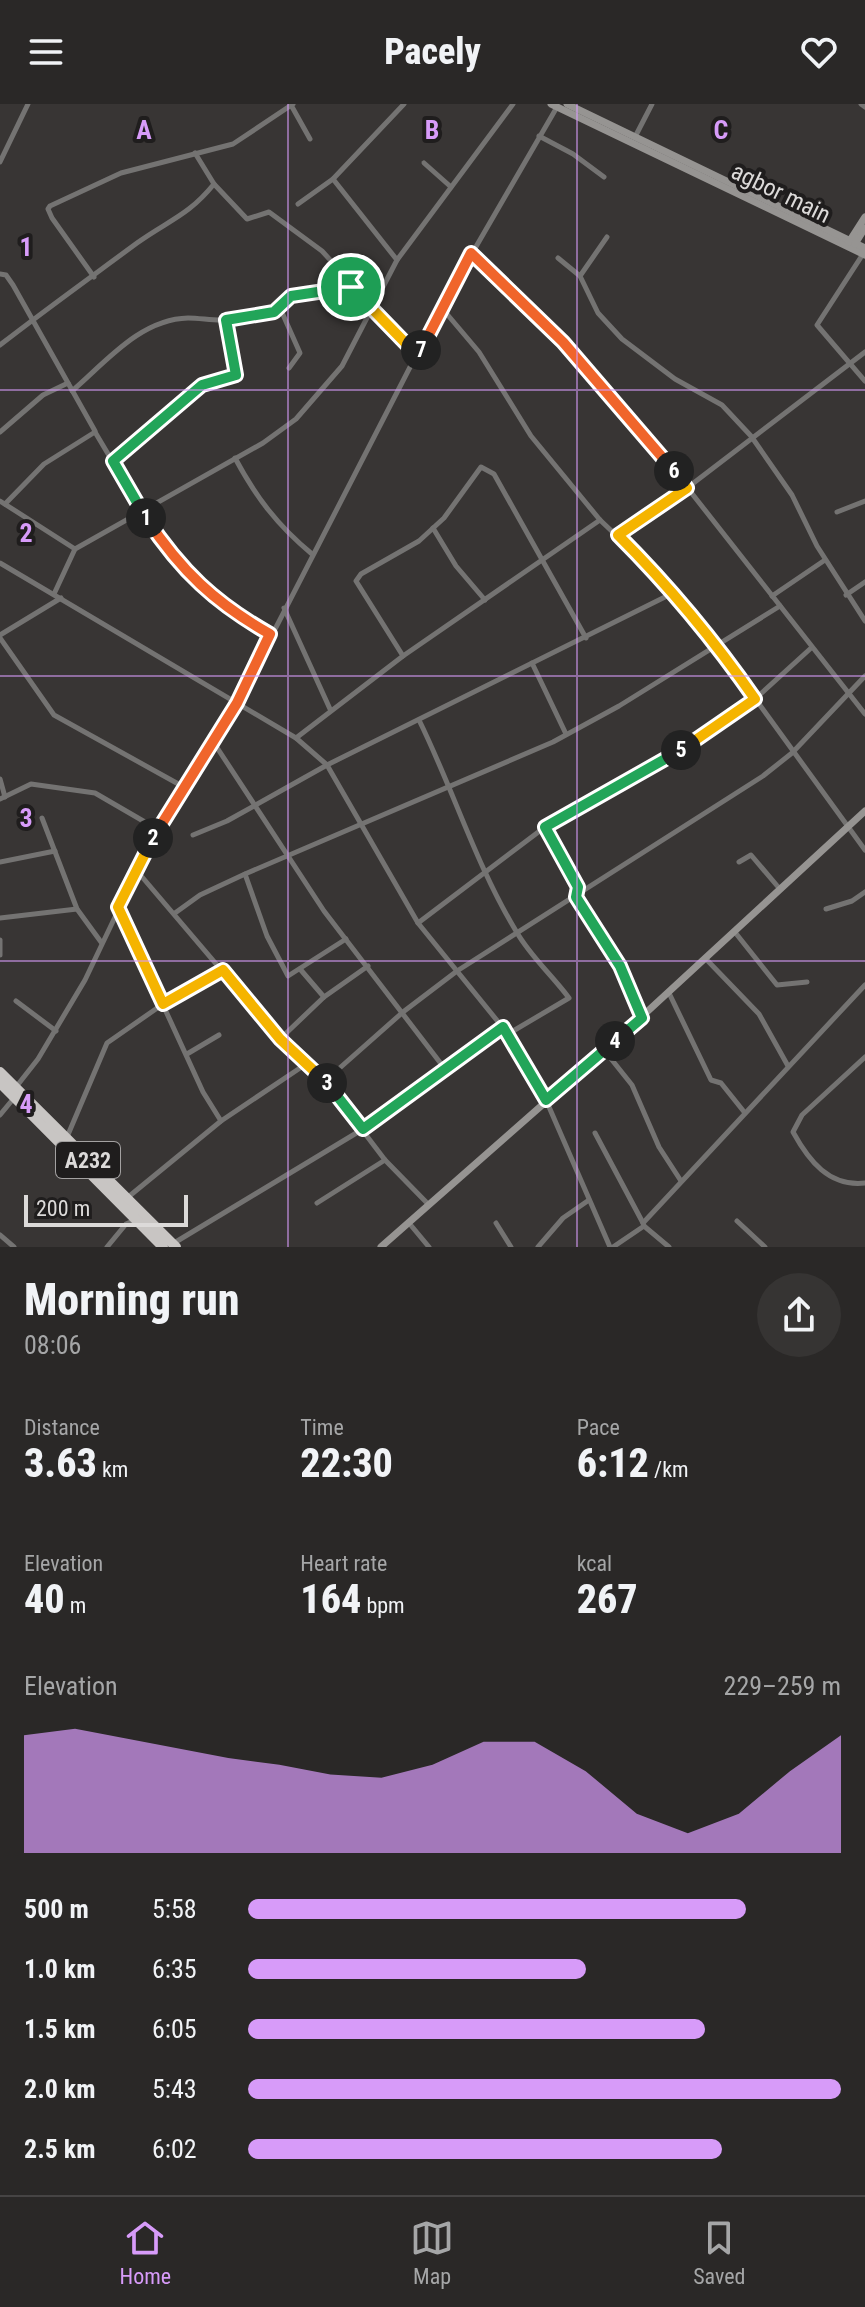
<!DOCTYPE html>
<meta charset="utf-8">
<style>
body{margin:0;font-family:"Roboto Condensed",sans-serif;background:#363433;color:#f1f3f6;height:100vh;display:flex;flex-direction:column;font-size:30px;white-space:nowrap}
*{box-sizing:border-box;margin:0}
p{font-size:26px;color:#a5a6a7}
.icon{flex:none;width:44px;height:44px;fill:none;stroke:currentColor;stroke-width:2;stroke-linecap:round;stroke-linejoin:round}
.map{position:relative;height:1143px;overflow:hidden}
.sheet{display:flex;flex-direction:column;background:#2a2827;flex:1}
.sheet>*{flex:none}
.scale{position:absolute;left:24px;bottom:20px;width:164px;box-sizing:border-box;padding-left:8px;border:4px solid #dcdad9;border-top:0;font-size:22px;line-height:28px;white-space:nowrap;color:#dcdad9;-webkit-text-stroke:6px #1f1d1d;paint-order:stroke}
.pin{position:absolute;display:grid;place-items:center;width:68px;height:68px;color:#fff;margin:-34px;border:4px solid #fff;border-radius:50%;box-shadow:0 2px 8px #0007}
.km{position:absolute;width:40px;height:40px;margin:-20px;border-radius:50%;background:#222;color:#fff;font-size:22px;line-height:40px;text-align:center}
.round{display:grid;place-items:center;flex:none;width:84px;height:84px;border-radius:42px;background:#363433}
.headline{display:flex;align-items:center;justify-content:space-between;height:136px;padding:0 24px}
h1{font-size:44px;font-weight:800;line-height:60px}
.metrics{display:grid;grid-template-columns:repeat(3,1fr);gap:12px;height:136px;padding:8px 24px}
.metrics div{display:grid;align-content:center}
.metrics b{font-size:40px;font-weight:800}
.metrics small{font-size:22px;font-weight:400}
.metrics p{font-size:22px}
.chart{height:224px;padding:16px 24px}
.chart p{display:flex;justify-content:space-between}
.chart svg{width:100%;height:144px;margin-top:8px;fill:#d79bf9;opacity:.7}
ul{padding:0 24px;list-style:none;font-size:26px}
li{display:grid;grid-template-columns:128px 96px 1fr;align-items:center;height:60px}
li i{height:20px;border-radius:10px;background:#d79bf9}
header{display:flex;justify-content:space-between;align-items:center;height:104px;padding:0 24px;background:#2a2827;font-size:36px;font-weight:800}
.menu{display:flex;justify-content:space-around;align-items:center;height:112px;border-top:2px solid #464444;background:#2a2827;font-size:22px;color:#a5a6a7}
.menu a{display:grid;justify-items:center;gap:4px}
.menu .selected{color:#d79bf9}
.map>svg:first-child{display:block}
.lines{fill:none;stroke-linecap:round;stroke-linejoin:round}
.street{stroke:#747372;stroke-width:5}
.secondary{stroke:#969492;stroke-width:7}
.highway{stroke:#c8c5c3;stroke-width:10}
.split-1-casing{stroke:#fff;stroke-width:16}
.split-2-casing{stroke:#fff;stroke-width:16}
.split-3-casing{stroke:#fff;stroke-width:16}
.split-4-casing{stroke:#fff;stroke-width:16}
.split-5-casing{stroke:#fff;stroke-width:16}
.split-6-casing{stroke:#fff;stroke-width:16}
.split-7-casing{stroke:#fff;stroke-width:16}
.split-8-casing{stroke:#fff;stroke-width:16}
.split-1{stroke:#22a559;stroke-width:10}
.split-2{stroke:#f0652b;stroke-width:10}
.split-3{stroke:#f5b400;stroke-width:10}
.split-4{stroke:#22a559;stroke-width:10}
.split-5{stroke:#22a559;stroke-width:10}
.split-6{stroke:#f5b400;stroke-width:10}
.split-7{stroke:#f0652b;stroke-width:10}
.split-8{stroke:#f5b400;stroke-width:10}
.grid{fill:none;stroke:#d79bf9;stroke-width:2;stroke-opacity:0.55}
.labels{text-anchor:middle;stroke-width:8;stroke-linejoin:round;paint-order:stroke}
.shield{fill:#1f1d1d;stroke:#a3a1a1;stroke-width:2}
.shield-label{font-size:22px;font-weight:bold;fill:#dcdad9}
.street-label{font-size:24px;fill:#dcdad9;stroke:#1f1d1d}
.grid-label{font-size:26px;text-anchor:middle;font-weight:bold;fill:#d79bf9;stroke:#1f1d1d;stroke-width:8;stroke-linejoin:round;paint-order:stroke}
</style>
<header><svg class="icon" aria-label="menu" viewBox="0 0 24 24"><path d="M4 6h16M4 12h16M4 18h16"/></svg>Pacely<svg class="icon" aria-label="heart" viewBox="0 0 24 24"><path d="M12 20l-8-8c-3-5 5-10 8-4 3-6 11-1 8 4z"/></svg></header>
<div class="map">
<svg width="865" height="1143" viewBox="0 0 865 1143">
<rect width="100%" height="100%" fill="#383534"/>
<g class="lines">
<g class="street">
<polyline points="861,0 865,3"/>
<polyline points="291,1 310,35"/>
<polyline points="539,32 573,50 604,73"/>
<polyline points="635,33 652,0"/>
<polyline points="195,49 214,80 247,115 269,108 322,147 418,252"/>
<polyline points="0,58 28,0"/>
<polyline points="424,59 451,83"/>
<polyline points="333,75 397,156"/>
<polyline points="298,100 333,75 404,0"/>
<polyline points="471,149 563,238 657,345 865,610"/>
<polyline points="863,150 817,221 865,277"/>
<polyline points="558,154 580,172 598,209 622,235 675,275 722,301 751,332 792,391 817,442 865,517"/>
<polyline points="0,170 6,171 13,181 95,327"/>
<polyline points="580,172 607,133"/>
<polyline points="94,173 52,114 48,105 50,102 121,69 233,40 293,0"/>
<polyline points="441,203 479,248 531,332 600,416 656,469 717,542 865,746"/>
<polyline points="280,204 300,249 289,264"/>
<polyline points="226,216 274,208 291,192 351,183"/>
<path d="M0,241C45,206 91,173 137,139C169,116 188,112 214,80"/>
<path d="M72,287C105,259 140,215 188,214C201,214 213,217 226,216L236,271L202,281L113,357"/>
<polyline points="0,328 43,291 68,279"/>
<path d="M235,354C256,393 277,421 312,450"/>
<polyline points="0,397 75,445 263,339 296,315 342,262 397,156 513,0"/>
<path d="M5,400L44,360L95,328C147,415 178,477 270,530"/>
<polyline points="837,408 865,397"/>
<polyline points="433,424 456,462 485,496"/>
<polyline points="618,431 687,384 865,248"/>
<polyline points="0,459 296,634 327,661 418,819 508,930 546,996 610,1143"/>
<polyline points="54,490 75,445"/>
<polyline points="846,491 865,478"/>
<polyline points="772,492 825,456"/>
<polyline points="284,504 330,605"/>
<polyline points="0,531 61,494"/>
<polyline points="0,534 54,611 182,682"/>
<polyline points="403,552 356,477 361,470 419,437 444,414 481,363 494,370 586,534"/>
<polyline points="532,559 566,630"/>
<path d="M419,616C453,685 476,761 516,827C530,852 552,871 569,894L508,930"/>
<polyline points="296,634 403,552 600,416"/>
<polyline points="214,639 324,807 445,965"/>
<polyline points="0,675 5,693"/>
<polyline points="0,695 31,680 95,689 157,725"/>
<polyline points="42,714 77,805 101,838"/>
<polyline points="545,723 578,783 576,793 620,862 628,889 641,913"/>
<polyline points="193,731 227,717 327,661 673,489"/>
<polyline points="0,758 55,747"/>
<polyline points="739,758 751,751 779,784"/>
<polyline points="137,767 280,935 325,977 385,1056 429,1101"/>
<polyline points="245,770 267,832 288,872 346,835"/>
<polyline points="118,803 203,988 221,1017"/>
<polyline points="826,805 852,797 865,788"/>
<polyline points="175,809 200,791 245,770 553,638 619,602 780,502"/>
<polyline points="0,814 77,805"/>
<polyline points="418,819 545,723 709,627 755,595 810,545"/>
<polyline points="734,827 777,881 807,878"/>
<polyline points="0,836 0,851"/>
<polyline points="705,854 759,910 788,962"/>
<polyline points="300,865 324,893"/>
<polyline points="669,889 711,976 721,979 745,1009"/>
<polyline points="16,897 56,927"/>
<polyline points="280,935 324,893 368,862"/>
<polyline points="604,946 632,981 659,1043 681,1077"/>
<polyline points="187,950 219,931"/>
<path d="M865,953L802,1011L793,1028C809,1057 829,1083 865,1079"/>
<polyline points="325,977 403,908 457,867 763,672 792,649 865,572"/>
<polyline points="16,983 38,955 85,876 157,725 237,599 441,203 557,3"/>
<polyline points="0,1011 14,994"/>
<polyline points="595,1029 643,1119"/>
<polyline points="67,1033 107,939 163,900 223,866"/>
<polyline points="127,1094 221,1017 306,960"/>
<polyline points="317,1099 385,1056"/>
<polyline points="737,1117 765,1143"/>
<polyline points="409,1119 429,1143"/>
<polyline points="496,1119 511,1143"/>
<polyline points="644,1122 669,1143"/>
<polyline points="0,1131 14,1143"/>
<polyline points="174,1139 363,1025 503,923"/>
<polyline points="107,1143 126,1120 135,1116"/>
<polyline points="538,1143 563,1114 589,1096"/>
<polyline points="613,1143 644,1122 643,1119 865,881"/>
</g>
<g class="secondary">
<polyline points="551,0 865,151"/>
<polyline points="567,0 865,144"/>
<polyline points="849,138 865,113"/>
<polyline points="855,140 865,124"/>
<polyline points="381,1143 624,929 865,707"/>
</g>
<g class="highway">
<polyline points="0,968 176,1143"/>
<polyline points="0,979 163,1143"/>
</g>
</g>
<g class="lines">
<defs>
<polyline id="split-1" points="146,414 113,357 202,281 236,271 226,216 274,208 291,192 351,183"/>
<path id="split-2" d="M146,414C181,467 215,499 270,530L237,599L153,734"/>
<polyline id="split-3" points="153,734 118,803 163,900 223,866 280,935 327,979"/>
<polyline id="split-4" points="327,979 363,1025 503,923 546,996 615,937"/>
<polyline id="split-5" points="615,937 642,914 620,862 576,793 578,783 545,723 681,646"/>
<path id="split-6" d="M674,367L687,384L618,431C669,482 714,536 755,595L681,646"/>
<polyline id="split-7" points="421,246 471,149 563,238 674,367"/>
<polyline id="split-8" points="351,183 418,252 421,246"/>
</defs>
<use href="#split-1" class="split-1-casing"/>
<use href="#split-2" class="split-2-casing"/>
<use href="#split-3" class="split-3-casing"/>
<use href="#split-4" class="split-4-casing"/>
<use href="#split-5" class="split-5-casing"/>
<use href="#split-6" class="split-6-casing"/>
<use href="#split-7" class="split-7-casing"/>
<use href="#split-8" class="split-8-casing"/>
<use href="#split-1" class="split-1"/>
<use href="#split-2" class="split-2"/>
<use href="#split-3" class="split-3"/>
<use href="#split-4" class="split-4"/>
<use href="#split-5" class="split-5"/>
<use href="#split-6" class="split-6"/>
<use href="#split-7" class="split-7"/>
<use href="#split-8" class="split-8"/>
</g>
<path class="grid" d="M288,0V1143M577,0V1143M0,286H865M0,572H865M0,857H865"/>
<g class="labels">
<rect class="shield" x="56" y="1038" width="64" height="36" rx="6"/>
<g class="shield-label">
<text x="88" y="1064">A232</text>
</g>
<g class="street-label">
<text transform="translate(781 89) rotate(26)" y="8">agbor main</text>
</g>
</g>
<g class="grid-label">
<text x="144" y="35">A</text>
<text x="432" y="35">B</text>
<text x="721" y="35">C</text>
<text x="26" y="152">1</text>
<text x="26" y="438">2</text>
<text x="26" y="723">3</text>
<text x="26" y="1009">4</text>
</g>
</svg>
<div class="scale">200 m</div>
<div class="pin" style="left:351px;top:183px;background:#1e9e55"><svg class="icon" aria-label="arrive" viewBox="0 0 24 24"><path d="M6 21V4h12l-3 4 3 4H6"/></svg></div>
<b class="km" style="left:146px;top:414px">1</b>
<b class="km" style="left:153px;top:734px">2</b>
<b class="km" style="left:327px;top:979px">3</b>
<b class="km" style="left:615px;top:937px">4</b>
<b class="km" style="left:681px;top:646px">5</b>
<b class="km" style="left:674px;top:367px">6</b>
<b class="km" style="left:421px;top:246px">7</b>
</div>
<section class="sheet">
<div class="headline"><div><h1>Morning run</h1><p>08:06</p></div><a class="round"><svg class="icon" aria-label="share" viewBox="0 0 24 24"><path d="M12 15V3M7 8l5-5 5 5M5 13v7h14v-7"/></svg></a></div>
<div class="metrics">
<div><p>Distance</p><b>3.63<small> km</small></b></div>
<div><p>Time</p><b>22:30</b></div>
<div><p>Pace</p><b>6:12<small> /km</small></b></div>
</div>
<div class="metrics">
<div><p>Elevation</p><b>40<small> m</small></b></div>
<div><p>Heart rate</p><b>164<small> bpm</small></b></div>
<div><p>kcal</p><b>267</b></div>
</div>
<div class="chart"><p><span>Elevation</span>229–259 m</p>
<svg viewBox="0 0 160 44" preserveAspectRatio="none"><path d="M0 44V8L10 6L20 9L30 12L40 15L50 17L60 20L70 21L80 17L90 10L100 10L110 19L120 32L130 38L140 32L150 19L160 8V44z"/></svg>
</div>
<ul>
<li><b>500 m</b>5:58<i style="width:84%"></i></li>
<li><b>1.0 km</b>6:35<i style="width:57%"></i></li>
<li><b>1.5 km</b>6:05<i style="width:77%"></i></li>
<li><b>2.0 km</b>5:43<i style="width:100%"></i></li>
<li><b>2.5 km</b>6:02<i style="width:80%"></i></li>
</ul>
</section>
<nav class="menu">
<a class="selected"><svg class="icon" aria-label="home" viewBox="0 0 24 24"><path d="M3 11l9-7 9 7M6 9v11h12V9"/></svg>Home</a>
<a><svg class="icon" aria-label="map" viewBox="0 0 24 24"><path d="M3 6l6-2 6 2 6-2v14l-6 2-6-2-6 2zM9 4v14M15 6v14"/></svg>Map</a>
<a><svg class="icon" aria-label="saved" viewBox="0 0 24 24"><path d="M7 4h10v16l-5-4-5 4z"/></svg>Saved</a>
</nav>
